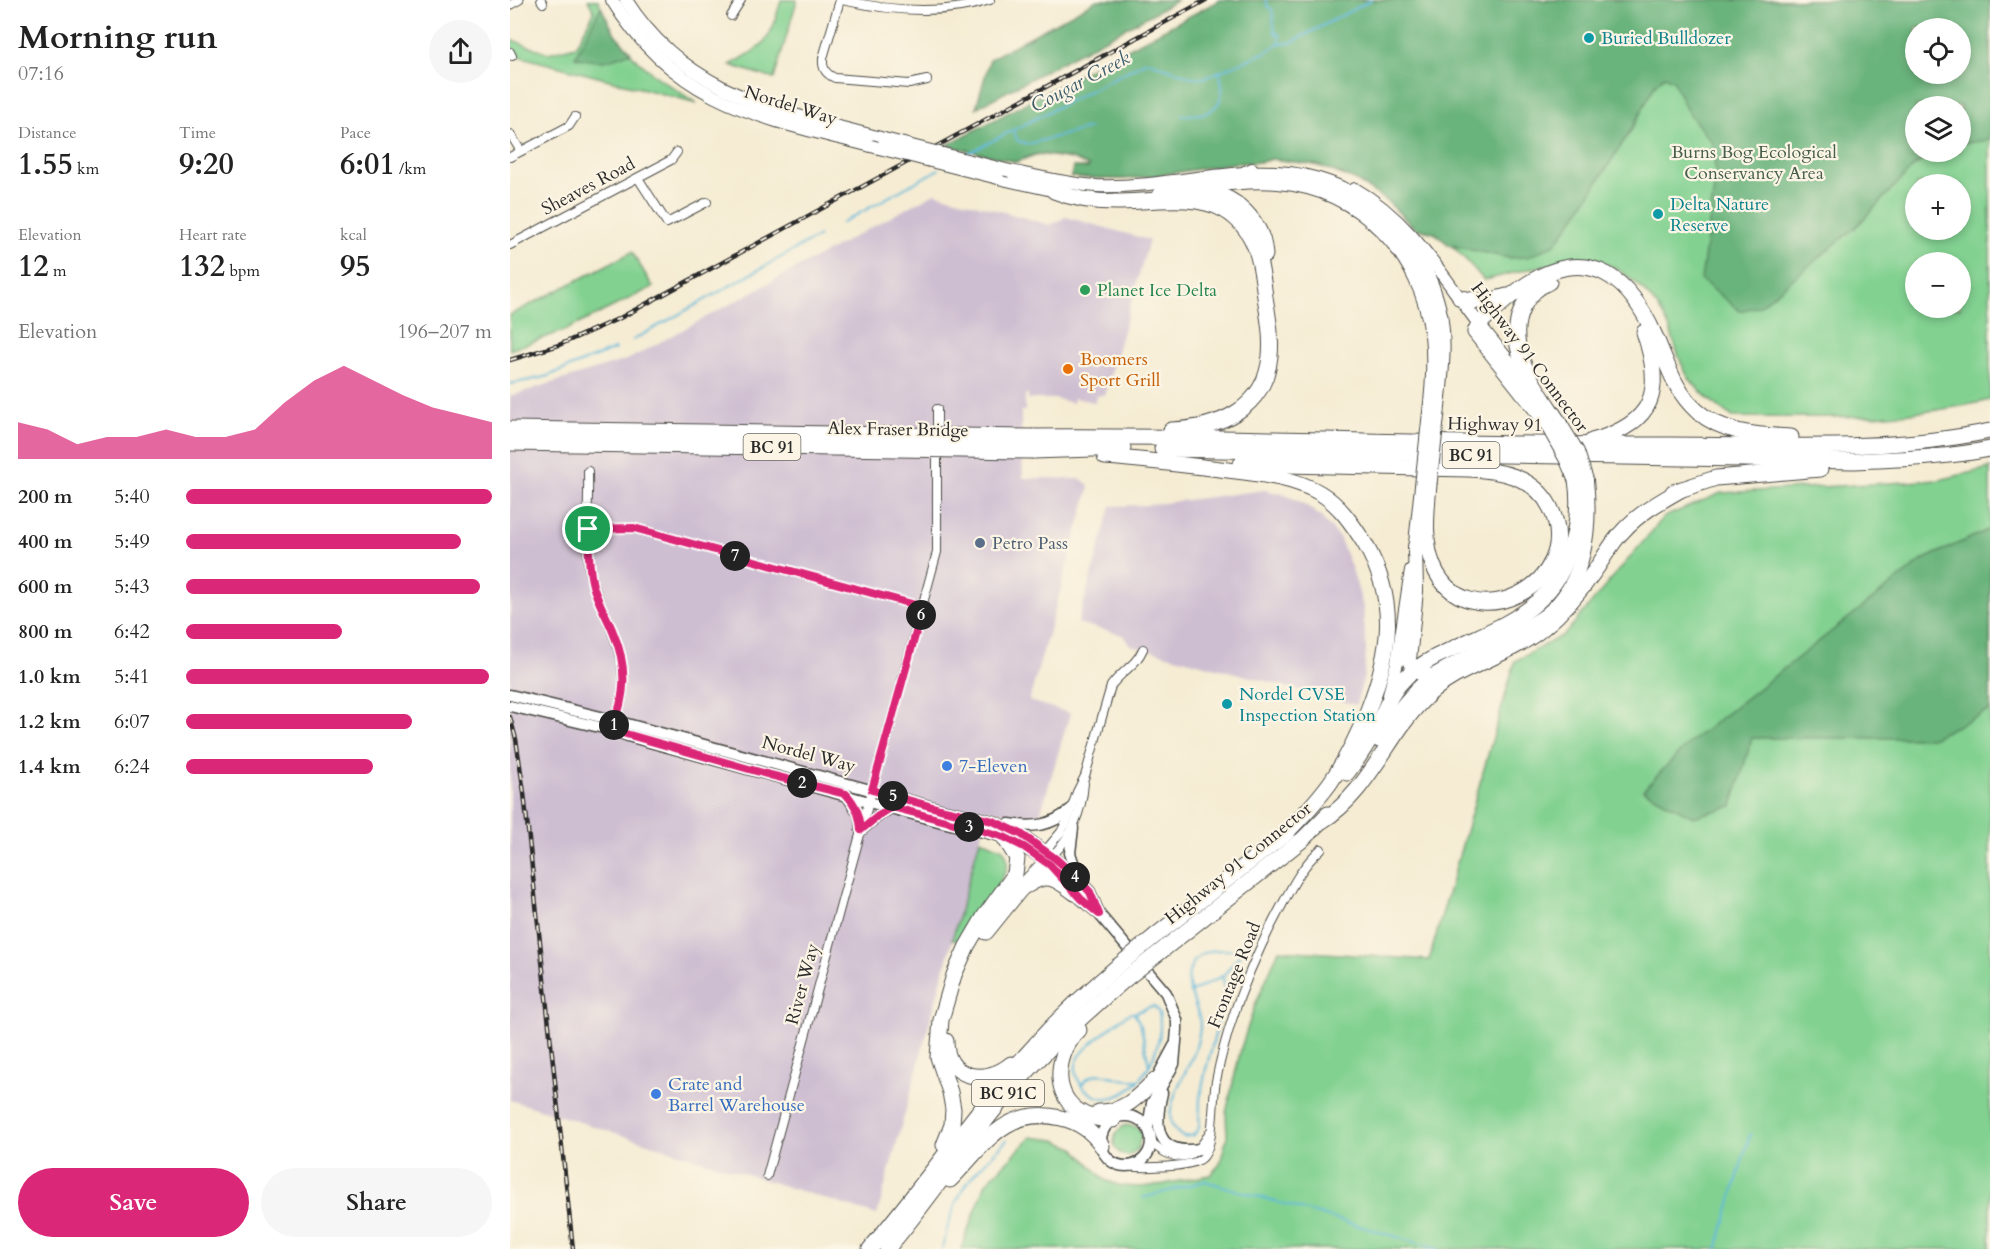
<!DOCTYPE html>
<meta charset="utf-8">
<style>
body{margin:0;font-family:Cardo,serif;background:#f6f6f6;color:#222;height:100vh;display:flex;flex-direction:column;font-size:22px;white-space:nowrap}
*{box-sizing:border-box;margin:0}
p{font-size:20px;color:#767676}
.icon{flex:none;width:33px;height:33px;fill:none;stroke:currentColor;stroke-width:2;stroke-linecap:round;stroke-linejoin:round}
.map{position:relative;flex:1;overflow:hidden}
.drawer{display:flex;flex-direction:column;background:#fff;width:510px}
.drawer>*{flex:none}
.fabs{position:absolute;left:1395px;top:18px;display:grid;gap:12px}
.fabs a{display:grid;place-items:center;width:66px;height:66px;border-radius:50%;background:#fff;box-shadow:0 3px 9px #0003;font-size:30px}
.pin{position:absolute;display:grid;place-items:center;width:51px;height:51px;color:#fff;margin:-26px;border:3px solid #fff;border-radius:50%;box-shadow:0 2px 6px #0007}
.km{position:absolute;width:30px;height:30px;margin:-15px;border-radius:50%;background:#222;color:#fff;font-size:16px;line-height:30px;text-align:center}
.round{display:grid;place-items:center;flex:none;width:63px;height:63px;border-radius:32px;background:#f6f6f6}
.headline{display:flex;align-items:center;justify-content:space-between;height:102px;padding:0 18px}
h1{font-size:33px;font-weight:800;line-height:45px}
.stats{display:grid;grid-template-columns:repeat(3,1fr);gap:9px;height:102px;padding:6px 18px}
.stats div{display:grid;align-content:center}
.stats b{font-size:30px;font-weight:800}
.stats small{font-size:16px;font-weight:400}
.stats p{font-size:16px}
.chart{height:168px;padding:12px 18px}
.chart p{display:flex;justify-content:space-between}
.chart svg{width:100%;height:108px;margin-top:6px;fill:#db2777;opacity:.7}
.button{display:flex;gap:12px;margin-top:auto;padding:12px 18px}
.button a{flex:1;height:69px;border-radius:36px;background:#db2777;color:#fff;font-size:24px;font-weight:800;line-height:69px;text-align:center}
.button a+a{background:#f6f6f6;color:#222}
ul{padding:0 18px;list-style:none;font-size:20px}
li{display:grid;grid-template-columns:96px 72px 1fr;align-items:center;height:45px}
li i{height:15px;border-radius:8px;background:#db2777}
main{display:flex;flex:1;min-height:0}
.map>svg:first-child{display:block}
.industrial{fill:#cebed1}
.green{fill:#82d191;stroke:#567e5e;stroke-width:1.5;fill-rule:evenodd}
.forest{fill:#69b37b;stroke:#4a6f53;stroke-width:1.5;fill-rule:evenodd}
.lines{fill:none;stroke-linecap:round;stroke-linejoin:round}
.stream{stroke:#5eb8db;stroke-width:2}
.minor-casing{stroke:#494844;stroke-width:10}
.tertiary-casing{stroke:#494844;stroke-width:13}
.secondary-casing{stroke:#494844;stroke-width:14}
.trunk-casing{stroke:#494844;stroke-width:16}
.motorway-casing{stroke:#494844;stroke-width:17}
.minor{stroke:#fff;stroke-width:8}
.tertiary{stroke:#fff;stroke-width:10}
.secondary{stroke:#fff;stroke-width:12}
.trunk{stroke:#fff;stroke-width:14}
.motorway{stroke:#fff;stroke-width:15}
.rail-casing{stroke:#2b2b2b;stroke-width:4.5}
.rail{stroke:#fcf5e5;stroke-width:2;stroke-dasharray:7;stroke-linecap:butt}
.secondary-bridge-casing{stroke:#494844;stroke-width:14;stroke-linecap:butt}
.trunk-bridge-casing{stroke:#494844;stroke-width:16;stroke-linecap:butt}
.motorway-bridge-casing{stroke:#494844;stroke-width:17;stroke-linecap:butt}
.secondary-bridge{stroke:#fff;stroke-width:12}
.trunk-bridge{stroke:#fff;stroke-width:14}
.motorway-bridge{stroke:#fff;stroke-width:15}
.route-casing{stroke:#fff;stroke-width:12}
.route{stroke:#db2777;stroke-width:8}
.culture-dot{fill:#0f9aa8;stroke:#fcf5e5;stroke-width:2}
.leisure-dot{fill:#2e9e5b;stroke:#fcf5e5;stroke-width:2}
.food-dot{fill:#e8710a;stroke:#fcf5e5;stroke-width:2}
.service-dot{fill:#5c6f8a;stroke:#fcf5e5;stroke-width:2}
.shop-dot{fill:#3f7fe0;stroke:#fcf5e5;stroke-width:2}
.labels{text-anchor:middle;stroke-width:4.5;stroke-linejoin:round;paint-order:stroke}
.shield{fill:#fcf5e5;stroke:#6a6863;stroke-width:1.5}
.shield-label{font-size:16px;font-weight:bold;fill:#2b2b2b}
.culture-label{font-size:18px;fill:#0d838f;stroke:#fcf5e5;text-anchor:start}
.street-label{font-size:18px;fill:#2b2b2b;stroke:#fcf5e5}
.park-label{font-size:18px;fill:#455d4a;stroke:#fcf5e5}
.leisure-label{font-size:18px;fill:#27864d;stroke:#fcf5e5;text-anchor:start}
.food-label{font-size:18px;fill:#c56008;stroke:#fcf5e5;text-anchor:start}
.service-label{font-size:18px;fill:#4e5e75;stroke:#fcf5e5;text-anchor:start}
.shop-label{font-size:18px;fill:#366cbe;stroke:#fcf5e5;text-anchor:start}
.water-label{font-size:20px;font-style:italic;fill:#3d5c69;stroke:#fcf5e5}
</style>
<main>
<section class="drawer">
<div class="headline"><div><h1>Morning run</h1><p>07:16</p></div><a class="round"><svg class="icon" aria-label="share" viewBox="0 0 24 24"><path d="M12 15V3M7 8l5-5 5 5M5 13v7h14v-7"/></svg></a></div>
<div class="stats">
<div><p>Distance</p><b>1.55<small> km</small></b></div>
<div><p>Time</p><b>9:20</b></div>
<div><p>Pace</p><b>6:01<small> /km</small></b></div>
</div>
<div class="stats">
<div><p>Elevation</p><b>12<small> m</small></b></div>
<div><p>Heart rate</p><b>132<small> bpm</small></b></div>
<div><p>kcal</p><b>95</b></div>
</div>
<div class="chart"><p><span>Elevation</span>196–207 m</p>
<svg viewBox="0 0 160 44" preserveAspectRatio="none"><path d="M0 44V29L10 32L20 38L30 35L40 35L50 32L60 35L70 35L80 32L90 21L100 12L110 6L120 12L130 18L140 23L150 26L160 29V44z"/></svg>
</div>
<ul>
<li><b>200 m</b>5:40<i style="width:100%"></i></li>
<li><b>400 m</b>5:49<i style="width:90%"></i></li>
<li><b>600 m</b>5:43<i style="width:96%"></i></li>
<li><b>800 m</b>6:42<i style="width:51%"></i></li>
<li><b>1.0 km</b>5:41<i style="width:99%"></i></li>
<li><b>1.2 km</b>6:07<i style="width:74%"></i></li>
<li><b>1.4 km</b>6:24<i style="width:61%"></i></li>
</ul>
<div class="button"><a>Save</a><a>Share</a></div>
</section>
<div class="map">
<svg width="1480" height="1249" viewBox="0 0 1480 1249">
<rect width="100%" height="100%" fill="#fcf5e5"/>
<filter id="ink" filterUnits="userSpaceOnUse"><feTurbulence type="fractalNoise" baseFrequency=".0167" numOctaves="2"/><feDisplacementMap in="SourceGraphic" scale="12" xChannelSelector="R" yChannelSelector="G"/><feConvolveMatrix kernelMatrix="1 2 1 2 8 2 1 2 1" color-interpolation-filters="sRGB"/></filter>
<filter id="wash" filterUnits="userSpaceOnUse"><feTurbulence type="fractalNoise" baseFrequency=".008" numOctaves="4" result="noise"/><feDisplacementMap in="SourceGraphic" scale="24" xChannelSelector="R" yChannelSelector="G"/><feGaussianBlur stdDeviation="1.35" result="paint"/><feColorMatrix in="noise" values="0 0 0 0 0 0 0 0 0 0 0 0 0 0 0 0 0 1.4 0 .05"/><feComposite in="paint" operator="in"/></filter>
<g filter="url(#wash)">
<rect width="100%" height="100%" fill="#f5ecd3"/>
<g class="industrial">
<polygon points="425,193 540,225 556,217 639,240 595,394 587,396 585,402 564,398 563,403 546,399 518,399 518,393 515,395 515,411 511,411 511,417 513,478 571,479 578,484 579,489 519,701 560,713 530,815 509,815 478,810 367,1215 0,1100 0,396 119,359"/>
<polygon points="755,490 773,494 793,503 811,517 829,537 843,572 853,607 856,650 854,676 846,705 620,645 613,635 568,623 601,506 638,505"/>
</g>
<g class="green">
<path d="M78,0H88C93,11 98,23 105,34C125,65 157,84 187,103L0,54V39L38,53L66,46L84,12Z"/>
<path d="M271,0H287L264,79L220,65C259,43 259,42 271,0Z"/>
<path d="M710,0H1480V400C1394,421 1311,417 1223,417C1207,407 1191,394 1179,378C1169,364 1165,343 1159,327C1148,301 1112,263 1082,261C1049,258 1007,273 974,280C961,266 941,241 924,233C917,230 908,231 902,226C893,218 885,208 876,200C844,173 802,161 761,159C751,164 736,162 724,163C687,169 650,176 613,179C596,179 578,178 561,177L563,167L578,168L579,166L562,159L528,154L506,162L437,145ZM1406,28H1450V74H1406ZM1406,106H1450V152H1406ZM1406,184H1450V230H1406ZM1406,262H1450V308H1406Z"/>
<polygon points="122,252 143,287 56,330 0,350 0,315"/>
<polygon points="1480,468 1480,1249 451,1249 476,1183 521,1137 545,1140 564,1148 595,1180 611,1186 630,1187 649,1185 700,1175 710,1164 717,1136 716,1113 731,1048 745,1005 769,950 919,960 1005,661 1055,634 1154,517 1211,493 1429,480"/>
<path d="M470,839L493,849C497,855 499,860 497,867C493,883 465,917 454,935L448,941L442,940Z"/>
<path d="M616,1125L627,1127L632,1134L628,1149L618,1156C599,1153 600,1131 616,1125Z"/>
</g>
<g class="forest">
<polygon points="587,0 668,0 466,108 480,59"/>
<path d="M710,0H1480V138L1474,141L1451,143L1450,106H1406V152H1426L1405,165L1347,226L1250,306L1230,311L1191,280L1206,174L1202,143L1176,109L1163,80L1154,76L1145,85L1123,127L1065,217L1045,244L1018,257L999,258L939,245L925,233L905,228L876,200L845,180L807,165L761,159C751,164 736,162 724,163C687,169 650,176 613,179C596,179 578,178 561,177L563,167L578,168L579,166L562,159L533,154L523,155L506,162L437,145ZM1450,28V74H1406V28Z"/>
<path d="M91,7L105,34L121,52C96,62 92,64 65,57Z"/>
<polygon points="1480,529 1480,710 1422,738 1242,738 1222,806 1183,817 1133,790 1179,743 1414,559"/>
</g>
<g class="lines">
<g class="stream">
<polyline points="756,0 758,7 762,9 765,33 770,35 769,43"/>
<path d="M672,116C679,114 690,115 696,113C715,105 714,87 709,71"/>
<polyline points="503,131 508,141 518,144 580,128"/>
<polyline points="455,155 637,61 681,77 694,78 756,52 769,43 780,43 861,0"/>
<polyline points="332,223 429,169"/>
<polyline points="123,340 309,236"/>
<polyline points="0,384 35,377 105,349"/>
<path d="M713,976L715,997L696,1069L690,1098L689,1128L684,1135L674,1137C640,1120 680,1071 686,1047C688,1040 690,1032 690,1024C689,1003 667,981 686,959C697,946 719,951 734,950"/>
<polyline points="679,993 713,976 734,950"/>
<path d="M624,1013L642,1006C650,1009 650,1016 650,1025C651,1053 629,1095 598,1098C588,1099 581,1095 574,1088C552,1064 577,1047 594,1033C603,1026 611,1018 620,1013H624L631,1026L639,1065"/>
<path d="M571,1085C591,1062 602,1083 628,1080"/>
<polyline points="633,1198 695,1181 928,1249"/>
<path d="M432,1249C437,1229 442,1208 453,1190C464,1171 482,1156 497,1140"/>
<polyline points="1207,1249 1239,1137 1241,1134"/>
</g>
</g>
</g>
<g filter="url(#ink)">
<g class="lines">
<defs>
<g id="minor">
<polyline points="31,0 33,3"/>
<path d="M330,0L313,58C312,69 316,74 325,78L399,84L417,80"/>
<path d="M332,0C380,11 432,16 480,0"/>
<polyline points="0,5 9,0"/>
<polyline points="221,16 231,0"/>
<polyline points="0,52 2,56"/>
<polyline points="0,134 11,151"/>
<polyline points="0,157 59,126 65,117"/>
<polyline points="128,178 157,223 197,202"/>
<polyline points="0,245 161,160 167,152"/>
<path d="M78,471C79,503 75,537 79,569C82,584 88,598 94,613C112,652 121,683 104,724"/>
<polyline points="78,529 124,528 413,607"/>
<path d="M535,851L551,832L558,819L567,792L575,776L601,686C610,672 626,666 633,649"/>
<path d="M542,856C562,836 572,811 574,783"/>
<path d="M640,1141C663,1163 684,1163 699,1133"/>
<path d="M617,1166C632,1168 684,1168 693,1157C705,1144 702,1100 706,1081C718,1020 742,960 772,905C783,884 793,865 811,849"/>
<polyline points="257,1176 427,552 427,409"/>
</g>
<g id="tertiary">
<polyline points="0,695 95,718 430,809 483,821 511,834 546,859 569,880 580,892 588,911"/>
<polyline points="0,706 102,730 118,736 432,822 494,837 529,856 549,874 571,899 589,914 656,993 667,1020 667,1030 664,1064 642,1103 638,1128"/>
<polyline points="336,794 350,815 351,830"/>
<path d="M499,824C524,828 541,826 560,810"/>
<polyline points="563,828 560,853 568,877"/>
<polyline points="351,830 368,816 382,807"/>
<polyline points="643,1085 664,1046"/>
<path d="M652,1093C644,1126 646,1156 689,1149"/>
<circle cx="616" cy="1141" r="25"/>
</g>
<g id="secondary">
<path d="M102,0C166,104 252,118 361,146"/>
<path d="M116,0C177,97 272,111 374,139"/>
<path d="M500,171C529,177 558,184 587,186C637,188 686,176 736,173L742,169"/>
<polyline points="488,178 551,192"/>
<path d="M845,189C900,220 932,276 969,324C986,346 1004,367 1021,388"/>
<path d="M649,194C688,190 729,179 768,183C850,190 911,254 921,335C924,361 922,386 919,412"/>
<polyline points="904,553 911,486"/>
<polyline points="879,695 887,663 901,570"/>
</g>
<path id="trunk" d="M905,546L906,591L899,660C903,672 912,675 923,676C946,663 969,651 992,639C1007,631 1023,625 1036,615C1076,583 1081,527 1076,480"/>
<g id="motorway">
<path d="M736,173C756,173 775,173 795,177C863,191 917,249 930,317C935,349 930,381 927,412"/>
<path d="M544,191C564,199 584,202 606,202C638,202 686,193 714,210C747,229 751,263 755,297C758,316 762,336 760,356C755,410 708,428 661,430"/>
<path d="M691,193C725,192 753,222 755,255"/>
<path d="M1039,282C1027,287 1019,295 1013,307C992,348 1028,390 1050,424"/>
<polyline points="950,298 975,302 997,296"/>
<path d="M1037,423L965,332L969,324C986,309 1003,292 1022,281C1082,245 1121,281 1145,336C1157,362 1164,391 1187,411C1214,434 1247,435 1281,437"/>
<path d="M523,437C735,435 947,446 1159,445C1266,445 1374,453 1480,431"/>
<path d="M1082,441C1145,423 1154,391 1134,332"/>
<path d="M652,449L1344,461C1389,459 1435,458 1480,449"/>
<polyline points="523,451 613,448"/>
<path d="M595,457C636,460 677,465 718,470C749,474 783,477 810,493C830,505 843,525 855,544C888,601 881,651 858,710C848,735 836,760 820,783C806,802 789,820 772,837"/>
<path d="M731,464L958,469C989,470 1024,476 1040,507C1079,584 955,644 923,565C913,541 917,510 919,484"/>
<polyline points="1163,492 1206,478 1310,469"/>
<path d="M869,740C884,716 900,694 923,676"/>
<path d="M837,773C848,759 858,743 867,727C876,707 880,692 897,676C909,665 924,657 940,650C990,625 1040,612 1059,553C1067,529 1070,505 1066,480"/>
<path d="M812,821C858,793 877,736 914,699C946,666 996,658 1032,629C1053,612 1071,591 1086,569C1095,556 1102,542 1113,531C1129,513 1151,501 1172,489"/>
<path d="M518,885C539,871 547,880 565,893"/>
<polyline points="476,932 509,891 542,856"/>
<polyline points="645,936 778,832"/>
<polyline points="655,948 792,840 818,814"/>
<path d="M569,1030C548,1050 540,1090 567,1110C578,1118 590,1119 603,1120"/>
<path d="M436,1041C436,1080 476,1085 501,1064"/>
<path d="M589,1112C613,1113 629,1096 645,1080"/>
<polyline points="434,1145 442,1125 443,1109 440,1092 428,1057 431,1020 444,975 457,946 474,917 505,874 507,858 494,837"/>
<path d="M440,1180C474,1146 495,1105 551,1118C569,1122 582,1131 592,1146"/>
<path d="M360,1249C417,1182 466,1109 525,1045C550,1016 579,991 608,966"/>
<path d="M377,1249C420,1199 455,1144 497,1094C534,1051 575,1013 618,977"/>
</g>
</defs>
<use href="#minor" class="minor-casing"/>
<use href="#tertiary" class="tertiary-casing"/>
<use href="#secondary" class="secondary-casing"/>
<use href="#trunk" class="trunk-casing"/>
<use href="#motorway" class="motorway-casing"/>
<use href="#minor" class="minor"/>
<use href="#tertiary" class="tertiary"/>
<use href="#secondary" class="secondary"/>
<use href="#trunk" class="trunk"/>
<use href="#motorway" class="motorway"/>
<defs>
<g id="rail">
<polyline points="0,360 49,345 110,318 696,0"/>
<polyline points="0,717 6,739 14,793 63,1249"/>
</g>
</defs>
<use href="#rail" class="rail-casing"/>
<use href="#rail" class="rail"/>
<defs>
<g id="secondary-bridge">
<polyline points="374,139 500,171"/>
<polyline points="361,146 488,178"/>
<polyline points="911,486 919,412"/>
</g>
<polyline id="trunk-bridge" points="1050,424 1067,452 1076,480"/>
<g id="motorway-bridge">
<polyline points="1037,423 1057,459 1066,480"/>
<polyline points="0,429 523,437"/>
<polyline points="0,443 523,451"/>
<polyline points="919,484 927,412"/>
<polyline points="608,966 645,936"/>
<polyline points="618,977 655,948"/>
</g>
</defs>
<use href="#secondary-bridge" class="secondary-bridge-casing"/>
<use href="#trunk-bridge" class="trunk-bridge-casing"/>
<use href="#motorway-bridge" class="motorway-bridge-casing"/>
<use href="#secondary-bridge" class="secondary-bridge"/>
<use href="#trunk-bridge" class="trunk-bridge"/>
<use href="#motorway-bridge" class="motorway-bridge"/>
</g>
</g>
<g class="lines" filter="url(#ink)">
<defs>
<path id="route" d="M124,528L413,607L362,790L430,809L483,821L511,834L546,859L569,880L580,892L589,914L571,899L540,865L514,847L494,837L474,831L382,807L368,816L351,830C350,815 346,805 336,794L260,775L102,730C116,695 118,667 103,632C97,617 89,604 84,589C78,570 79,549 78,529Z"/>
</defs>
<use href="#route" class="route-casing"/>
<use href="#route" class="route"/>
</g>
<g class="culture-dot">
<circle cx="1079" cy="38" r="6"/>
<circle cx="1148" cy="214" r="6"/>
<circle cx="717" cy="704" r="6"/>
</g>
<circle class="leisure-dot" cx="575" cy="290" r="6"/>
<circle class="food-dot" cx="558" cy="369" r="6"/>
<circle class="service-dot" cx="470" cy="543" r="6"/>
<g class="shop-dot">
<circle cx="437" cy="766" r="6"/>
<circle cx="146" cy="1094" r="6"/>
</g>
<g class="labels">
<g class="shield">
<rect x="233.5" y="434" width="57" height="26" rx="4.5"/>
<rect x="932.5" y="442" width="57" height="26" rx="4.5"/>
<rect x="462" y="1080" width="72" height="26" rx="4.5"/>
</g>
<g class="shield-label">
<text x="262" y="453">BC 91</text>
<text x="961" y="461">BC 91</text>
<text x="498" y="1099">BC 91C</text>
</g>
<g class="culture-label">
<text x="1091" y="44">Buried Bulldozer</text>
<text x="1160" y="210">Delta Nature<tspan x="1160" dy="21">Reserve</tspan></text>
<text x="729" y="700">Nordel CVSE<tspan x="729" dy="21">Inspection Station</tspan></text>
</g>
<g class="street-label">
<text transform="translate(281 105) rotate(17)" y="6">Nordel Way</text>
<text transform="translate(78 186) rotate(-28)" y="6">Sheaves Road</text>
<text transform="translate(1020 357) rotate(53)" y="6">Highway 91 Connector</text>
<text transform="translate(985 424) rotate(1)" y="6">Highway 91</text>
<text transform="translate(388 429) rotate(1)" y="6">Alex Fraser Bridge</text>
<text transform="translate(299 754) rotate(15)" y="6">Nordel Way</text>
<text transform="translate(728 863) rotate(-39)" y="6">Highway 91 Connector</text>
<text transform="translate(724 975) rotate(-68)" y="6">Frontage Road</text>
<text transform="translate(292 984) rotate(-75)" y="6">River Way</text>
</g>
<g class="park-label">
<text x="1244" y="158">Burns Bog Ecological<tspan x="1244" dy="21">Conservancy Area</tspan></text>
</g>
<g class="leisure-label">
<text x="587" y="296">Planet Ice Delta</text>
</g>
<g class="food-label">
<text x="570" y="365">Boomers<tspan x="570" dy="21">Sport Grill</tspan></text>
</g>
<g class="service-label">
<text x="482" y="549">Petro Pass</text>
</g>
<g class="shop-label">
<text x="449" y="772">7-Eleven</text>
<text x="158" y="1090">Crate and<tspan x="158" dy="21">Barrel Warehouse</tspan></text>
</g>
<g class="water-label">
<text transform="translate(570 81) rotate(-28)" y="7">Cougar Creek</text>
</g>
</g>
</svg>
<div class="fabs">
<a><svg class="icon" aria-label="locate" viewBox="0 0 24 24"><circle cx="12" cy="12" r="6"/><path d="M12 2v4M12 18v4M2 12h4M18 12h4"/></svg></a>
<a><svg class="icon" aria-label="layers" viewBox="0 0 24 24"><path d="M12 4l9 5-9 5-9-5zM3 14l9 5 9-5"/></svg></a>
<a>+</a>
<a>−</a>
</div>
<div class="pin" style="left:78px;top:529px;background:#1e9e55"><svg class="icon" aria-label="arrive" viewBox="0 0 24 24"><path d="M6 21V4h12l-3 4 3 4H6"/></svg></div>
<b class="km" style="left:104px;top:725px">1</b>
<b class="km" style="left:292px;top:783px">2</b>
<b class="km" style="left:459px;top:827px">3</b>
<b class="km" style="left:565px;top:877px">4</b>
<b class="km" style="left:383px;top:796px">5</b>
<b class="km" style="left:411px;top:615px">6</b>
<b class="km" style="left:225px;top:556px">7</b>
</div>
</main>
